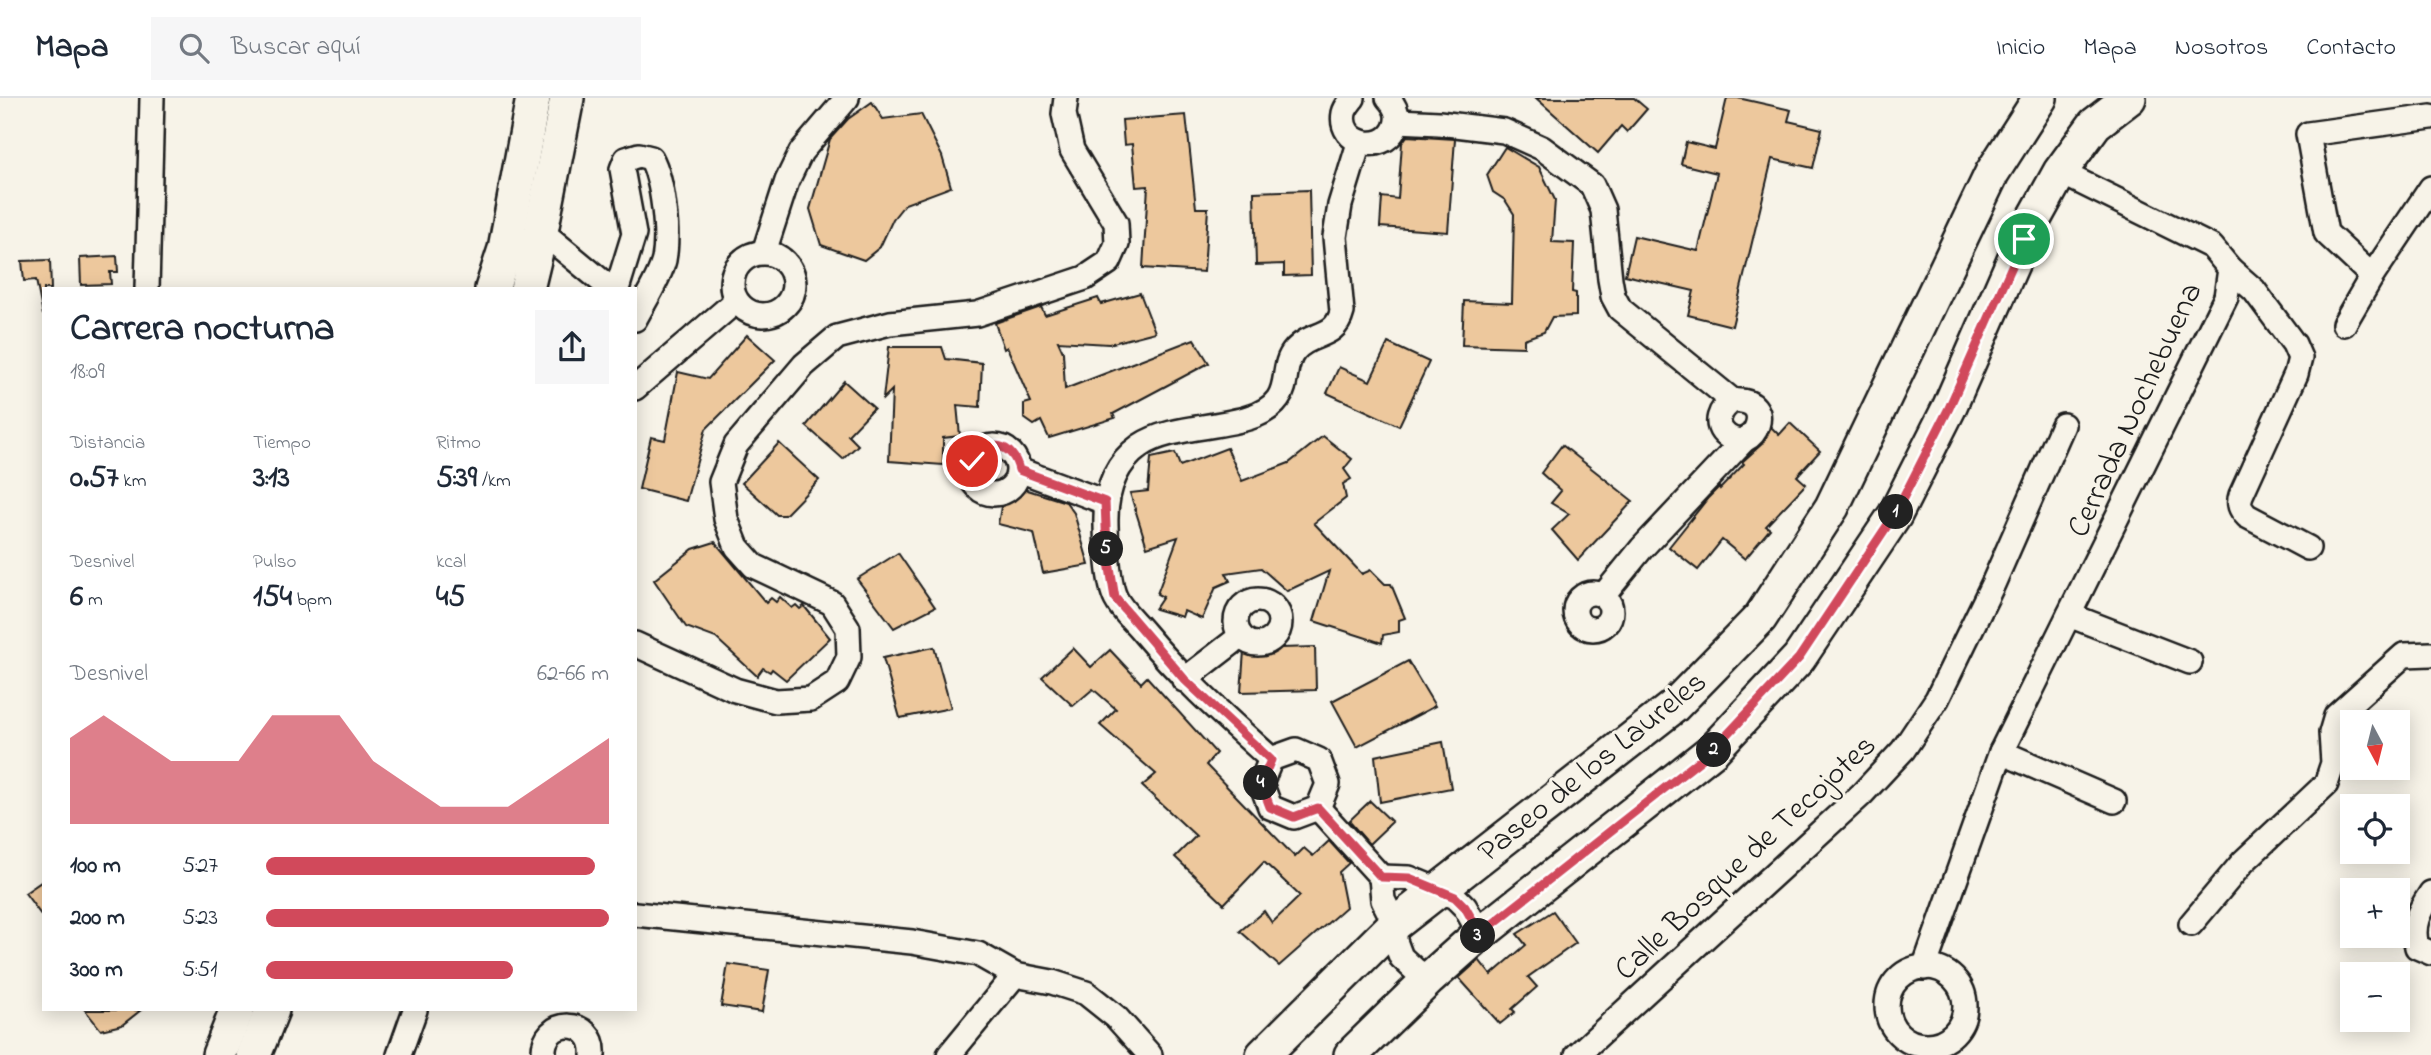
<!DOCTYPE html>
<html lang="es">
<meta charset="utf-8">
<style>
body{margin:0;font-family:"Indie Flower",sans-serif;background:#f6f6f7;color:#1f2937;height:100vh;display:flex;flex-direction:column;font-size:26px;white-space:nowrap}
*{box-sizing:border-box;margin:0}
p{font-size:23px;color:#747a83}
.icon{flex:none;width:38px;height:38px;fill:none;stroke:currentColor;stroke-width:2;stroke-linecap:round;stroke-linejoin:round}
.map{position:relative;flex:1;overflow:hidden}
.panel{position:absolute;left:42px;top:189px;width:595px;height:724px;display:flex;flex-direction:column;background:#fff;border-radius:0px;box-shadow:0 4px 18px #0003}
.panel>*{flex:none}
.needle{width:46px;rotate:173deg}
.fabs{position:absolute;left:2340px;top:612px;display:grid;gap:14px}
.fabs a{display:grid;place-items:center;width:70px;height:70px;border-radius:0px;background:#fff;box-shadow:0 4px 18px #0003;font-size:35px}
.pin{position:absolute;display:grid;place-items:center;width:60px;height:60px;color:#fff;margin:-30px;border:4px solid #fff;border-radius:50%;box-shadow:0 2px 7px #0007}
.km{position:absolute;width:35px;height:35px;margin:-18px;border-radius:50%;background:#222;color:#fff;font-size:19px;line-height:35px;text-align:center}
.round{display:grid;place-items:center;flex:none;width:74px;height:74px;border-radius:0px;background:#f6f6f7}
.head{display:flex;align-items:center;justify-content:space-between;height:119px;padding:0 28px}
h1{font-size:38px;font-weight:800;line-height:52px}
.figures{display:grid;grid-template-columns:repeat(3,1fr);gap:10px;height:119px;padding:7px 28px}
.figures div{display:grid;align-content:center}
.figures b{font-size:30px;font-weight:800}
.figures small{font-size:19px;font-weight:400}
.figures p{font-size:19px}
.chart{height:196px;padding:14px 28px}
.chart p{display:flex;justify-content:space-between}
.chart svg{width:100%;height:126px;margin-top:7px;fill:#d1495b;opacity:.7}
ul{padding:0 28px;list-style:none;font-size:23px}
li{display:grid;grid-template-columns:112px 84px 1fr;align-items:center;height:52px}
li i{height:18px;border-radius:9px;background:#d1495b}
header{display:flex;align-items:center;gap:42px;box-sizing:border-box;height:98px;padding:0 35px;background:#fff;border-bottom:2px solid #e0e1e3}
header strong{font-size:33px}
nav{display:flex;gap:38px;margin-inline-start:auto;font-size:24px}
.search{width:490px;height:63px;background:#f6f6f7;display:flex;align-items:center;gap:18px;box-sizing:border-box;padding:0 24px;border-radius:0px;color:#747a83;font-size:26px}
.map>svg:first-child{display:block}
.building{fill:#edc89d;stroke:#1c1c1c;stroke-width:2}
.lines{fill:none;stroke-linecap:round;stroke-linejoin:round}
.street-casing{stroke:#1c1c1c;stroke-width:28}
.secondary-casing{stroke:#1c1c1c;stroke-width:38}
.street{stroke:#f7f3e8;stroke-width:23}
.secondary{stroke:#f7f3e8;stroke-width:33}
.route-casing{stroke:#fff;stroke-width:14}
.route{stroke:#d1495b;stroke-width:9}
.labels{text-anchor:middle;stroke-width:6;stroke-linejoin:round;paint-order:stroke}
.street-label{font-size:32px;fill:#1c1c1c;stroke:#f7f3e8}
</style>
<header>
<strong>Mapa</strong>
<div class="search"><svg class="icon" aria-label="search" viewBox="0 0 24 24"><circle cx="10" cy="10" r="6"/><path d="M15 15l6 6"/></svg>Buscar aquí</div>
<nav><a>Inicio</a><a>Mapa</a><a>Nosotros</a><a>Contacto</a></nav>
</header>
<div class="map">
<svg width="2431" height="957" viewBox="0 0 2431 957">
<rect width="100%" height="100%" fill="#f7f3e8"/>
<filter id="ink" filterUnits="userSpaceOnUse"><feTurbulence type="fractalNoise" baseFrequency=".0143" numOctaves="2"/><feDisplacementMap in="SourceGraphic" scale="14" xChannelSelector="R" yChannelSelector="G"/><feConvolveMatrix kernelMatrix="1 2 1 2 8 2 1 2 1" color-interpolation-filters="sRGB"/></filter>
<g filter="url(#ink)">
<g class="building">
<polygon points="1536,0 1634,0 1647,11 1627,34 1621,28 1598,55"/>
<polygon points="1727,0 1738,0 1791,12 1788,23 1822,31 1813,70 1772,61 1732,228 1688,217 1694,193 1625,177 1634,138 1698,153 1717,75 1681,66 1686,44 1715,51"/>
<polygon points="872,4 883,21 921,16 942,58 951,89 905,106 893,121 880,149 864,162 821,147 810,111 830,41 848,21"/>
<polygon points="1186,17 1196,110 1208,110 1204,174 1143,170 1148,88 1136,89 1132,46 1124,47 1122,22"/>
<polygon points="1407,38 1455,41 1448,134 1380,129 1382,99 1398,101 1402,45"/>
<polygon points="1505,49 1539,69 1555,102 1552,144 1574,145 1572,194 1576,195 1576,218 1552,219 1544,234 1524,241 1524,249 1462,247 1464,203 1512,205 1514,116 1505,102 1493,94 1487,77"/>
<polygon points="1309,92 1311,177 1284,178 1284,166 1256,167 1254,94"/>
<polygon points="117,158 118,174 110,174 111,186 81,187 80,160"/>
<polygon points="50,162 51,191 44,191 43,217 36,182 24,183 22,163"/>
<polygon points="1140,195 1155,234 1109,246 1058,243 1063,254 1065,291 1194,241 1209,265 1113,316 1115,320 1049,340 1041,323 1034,327 1024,320 1024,306 1031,304 1007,249 1004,251 995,225 1041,209 1045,217 1098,200 1101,206"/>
<polygon points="747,237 775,262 706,331 686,403 639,391 651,339 665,342 678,274 708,281"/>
<polygon points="1388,245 1429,264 1399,328 1327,295 1339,269 1370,283"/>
<polygon points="889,249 942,249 946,261 982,265 980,309 957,307 960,338 943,340 943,367 889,363 892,292 883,301"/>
<polygon points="844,283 874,310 848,337 858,347 843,361 806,328"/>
<polygon points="1790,325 1820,353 1797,378 1806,386 1766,428 1770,431 1745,461 1722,442 1698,472 1669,449 1708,400 1719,389 1720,391 1744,366 1742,364 1762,346 1771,329 1779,337"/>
<polygon points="1323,338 1352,361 1344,371 1351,381 1343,386 1346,400 1314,425 1362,476 1371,472 1385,486 1391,486 1405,520 1399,522 1399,534 1383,537 1382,545 1314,523 1329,473 1287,493 1261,470 1226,475 1230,483 1216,489 1202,521 1184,513 1182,519 1155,511 1163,499 1157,496 1178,439 1147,449 1130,395 1148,393 1151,360 1175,355 1180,368 1227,350 1242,383 1289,365"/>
<polygon points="779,345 819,382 785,417 777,417 742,385"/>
<polygon points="1562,347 1633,403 1578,462 1552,432 1569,416 1551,405 1561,393 1541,375"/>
<polygon points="1005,385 1066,404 1074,415 1089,467 1043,475 1034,435 998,426"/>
<polygon points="715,444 766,505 771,500 776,504 780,499 792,510 796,507 800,511 804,508 830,540 786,582 772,571 770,574 763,570 757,578 716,540 686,529 654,482 693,451"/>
<polygon points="898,455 935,509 894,530 857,481"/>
<polygon points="934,549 951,610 900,620 883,560"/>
<polygon points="1315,549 1316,592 1241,594 1244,553 1248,551"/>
<polygon points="1073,550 1091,569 1110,552 1141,585 1147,579 1216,655 1206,667 1295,759 1304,750 1313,758 1329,743 1349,765 1339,774 1346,809 1279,868 1240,833 1264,813 1272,825 1300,798 1264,764 1224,806 1175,759 1196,738 1142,688 1156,676 1100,627 1116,611 1093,591 1073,608 1042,579"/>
<polygon points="1408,563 1435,608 1357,649 1332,603"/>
<polygon points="1443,644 1451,690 1380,704 1375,658"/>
<polygon points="1370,703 1392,724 1369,746 1349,723"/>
<polygon points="44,782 44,821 25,795"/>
<polygon points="1553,813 1576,845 1528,879 1537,889 1512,911 1515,914 1500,926 1459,880 1479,862 1491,877 1526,847 1517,836"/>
<polygon points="728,866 769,872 762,914 721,908"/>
<polygon points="85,912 141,912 122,927 101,932"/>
</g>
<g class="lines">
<defs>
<g id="street">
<path d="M1353,0C1350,4 1345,10 1344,15C1338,46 1383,57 1395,30C1400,18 1396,9 1388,0"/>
<path d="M1398,23L1439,25L1504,33L1542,50L1592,87L1603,112L1610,181L1613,198L1620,211L1733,303C1778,299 1755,359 1727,338C1712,327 1720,310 1733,303"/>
<polyline points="541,133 611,191"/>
<polyline points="764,154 787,83 801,54 847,0"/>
<circle cx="763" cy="186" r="31"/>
<path d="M2230,171L2254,192L2294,246L2300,260L2296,276L2241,397C2238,406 2240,411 2247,418L2308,450"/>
<polyline points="2372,178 2326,135 2308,36 2431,19"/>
<polyline points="147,191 152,0"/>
<path d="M617,191L634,136L622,71L626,61L639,57L651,60C663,82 669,136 664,162C660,179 644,204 635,221"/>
<polyline points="2344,226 2372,178 2431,90"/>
<polyline points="635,290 736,203"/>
<circle cx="994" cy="372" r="24"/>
<polyline points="1019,372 1105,404"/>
<circle cx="1593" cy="513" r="18"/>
<polyline points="1603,498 1642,450 1745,341"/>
<circle cx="1258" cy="524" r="22"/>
<polyline points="2069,517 2190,564"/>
<polyline points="635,546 735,592 776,603 811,601 837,584 849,559 848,530 832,505 754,468 737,449 726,421 721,384 736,347 804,267 837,239 890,225 977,216 1085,180 1109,164 1117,146 1116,125 1072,52 1064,16 1066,0"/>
<polyline points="1184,582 1241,538"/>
<polygon points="1296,652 1319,662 1328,686 1318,710 1294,719 1270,709 1261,685 1271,661"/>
<polyline points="2001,654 2114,703"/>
<path d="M1271,661C1226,620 1182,581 1143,534C1135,524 1122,513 1116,501C1108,486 1106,445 1106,427C1105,396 1113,367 1140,348C1177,322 1255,334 1278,301C1289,286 1282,266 1295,252C1311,233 1335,242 1342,214L1335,139L1340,107L1359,45"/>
<polyline points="1318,710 1381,779"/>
<path d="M2431,795C2419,813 2411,827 2417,849L2431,855"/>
<polyline points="635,816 912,844 978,856 1015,877 1052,884 1086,895 1116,919 1150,957"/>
<polyline points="2191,826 2243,764 2326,686 2333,665 2331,635 2336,618 2404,557 2431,556"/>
<circle cx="1926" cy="908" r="39"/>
<polyline points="1924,870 2001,654 2226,199 2230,171 2212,149 2060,74"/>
<polyline points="1429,881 1415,872 1401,859 1395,843 1395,826 1383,802 1381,779 1409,780 1455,799 1465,809 1474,825 1475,840"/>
<polyline points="399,957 415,912"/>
<path d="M544,957C541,918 596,919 593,957"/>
<polyline points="949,957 1015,877"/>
<polyline points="1577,957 1862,696 1903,652 1937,601 1993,486 2063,327"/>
</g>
<g id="secondary">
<polyline points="492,191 505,151 533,0"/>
<polyline points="527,191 541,133 567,0"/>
<polyline points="219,957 237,912"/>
<polyline points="254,957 272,912"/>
<polyline points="1263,957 1395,826 1673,609 1760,520 1832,409 1992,75 2040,0"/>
<polyline points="1351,957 1429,881 1475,840 1713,652 1799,560 1895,417 1949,310 2023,141 2060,74 2095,26 2129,0"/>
</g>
</defs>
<use href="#street" class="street-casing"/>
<use href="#secondary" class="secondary-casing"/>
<use href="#street" class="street"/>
<use href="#secondary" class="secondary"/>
</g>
</g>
<g class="lines" filter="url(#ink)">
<defs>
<path id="route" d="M972,363C988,339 1013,345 1019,372L1105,404L1107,452L1115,500L1185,582L1271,662L1261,685L1270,709L1294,719L1318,710L1381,779L1409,780L1455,799L1465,809L1474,825L1475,840L1713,652L1799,560L1895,416L1949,310L2024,141"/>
</defs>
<use href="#route" class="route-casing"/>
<use href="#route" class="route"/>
</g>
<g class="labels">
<g class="street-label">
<text transform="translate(2133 311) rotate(-65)" y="11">Cerrada Nochebuena</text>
<text transform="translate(1591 667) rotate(-39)" y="11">Paseo de los Laureles</text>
<text transform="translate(1744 758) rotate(-43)" y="11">Calle Bosque de Tecojotes</text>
</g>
</g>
</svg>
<div class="fabs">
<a><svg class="needle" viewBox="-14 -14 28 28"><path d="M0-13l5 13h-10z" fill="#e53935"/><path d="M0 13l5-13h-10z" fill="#747a83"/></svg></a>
<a><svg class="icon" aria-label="locate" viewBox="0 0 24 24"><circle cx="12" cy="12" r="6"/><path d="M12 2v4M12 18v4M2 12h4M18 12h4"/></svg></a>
<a>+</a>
<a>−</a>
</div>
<div class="pin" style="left:2024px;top:141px;background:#1e9e55"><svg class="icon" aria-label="arrive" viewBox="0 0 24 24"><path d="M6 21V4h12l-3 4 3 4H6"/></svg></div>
<div class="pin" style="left:972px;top:363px;background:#d93025"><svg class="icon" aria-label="check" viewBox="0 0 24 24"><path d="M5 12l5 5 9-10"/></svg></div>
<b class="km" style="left:1896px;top:414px">1</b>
<b class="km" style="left:1714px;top:652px">2</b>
<b class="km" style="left:1478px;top:838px">3</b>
<b class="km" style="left:1261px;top:685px">4</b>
<b class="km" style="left:1106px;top:451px">5</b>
<section class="panel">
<div class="head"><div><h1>Carrera nocturna</h1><p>18:09</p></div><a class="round"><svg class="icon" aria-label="share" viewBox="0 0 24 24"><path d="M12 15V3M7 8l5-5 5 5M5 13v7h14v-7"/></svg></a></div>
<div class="figures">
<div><p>Distancia</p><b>0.57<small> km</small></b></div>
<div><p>Tiempo</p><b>3:13</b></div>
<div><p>Ritmo</p><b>5:39<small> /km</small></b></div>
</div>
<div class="figures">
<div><p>Desnivel</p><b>6<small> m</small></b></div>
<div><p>Pulso</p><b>154<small> bpm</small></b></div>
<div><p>kcal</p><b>45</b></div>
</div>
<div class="chart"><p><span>Desnivel</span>62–66 m</p>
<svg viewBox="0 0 160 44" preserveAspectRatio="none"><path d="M0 44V14L10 6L20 14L30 22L40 22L50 22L60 6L70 6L80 6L90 22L100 30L110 38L120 38L130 38L140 30L150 22L160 14V44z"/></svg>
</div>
<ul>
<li><b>100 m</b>5:27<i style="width:96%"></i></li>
<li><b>200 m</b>5:23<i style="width:100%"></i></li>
<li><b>300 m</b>5:51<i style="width:72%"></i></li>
</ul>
</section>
</div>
